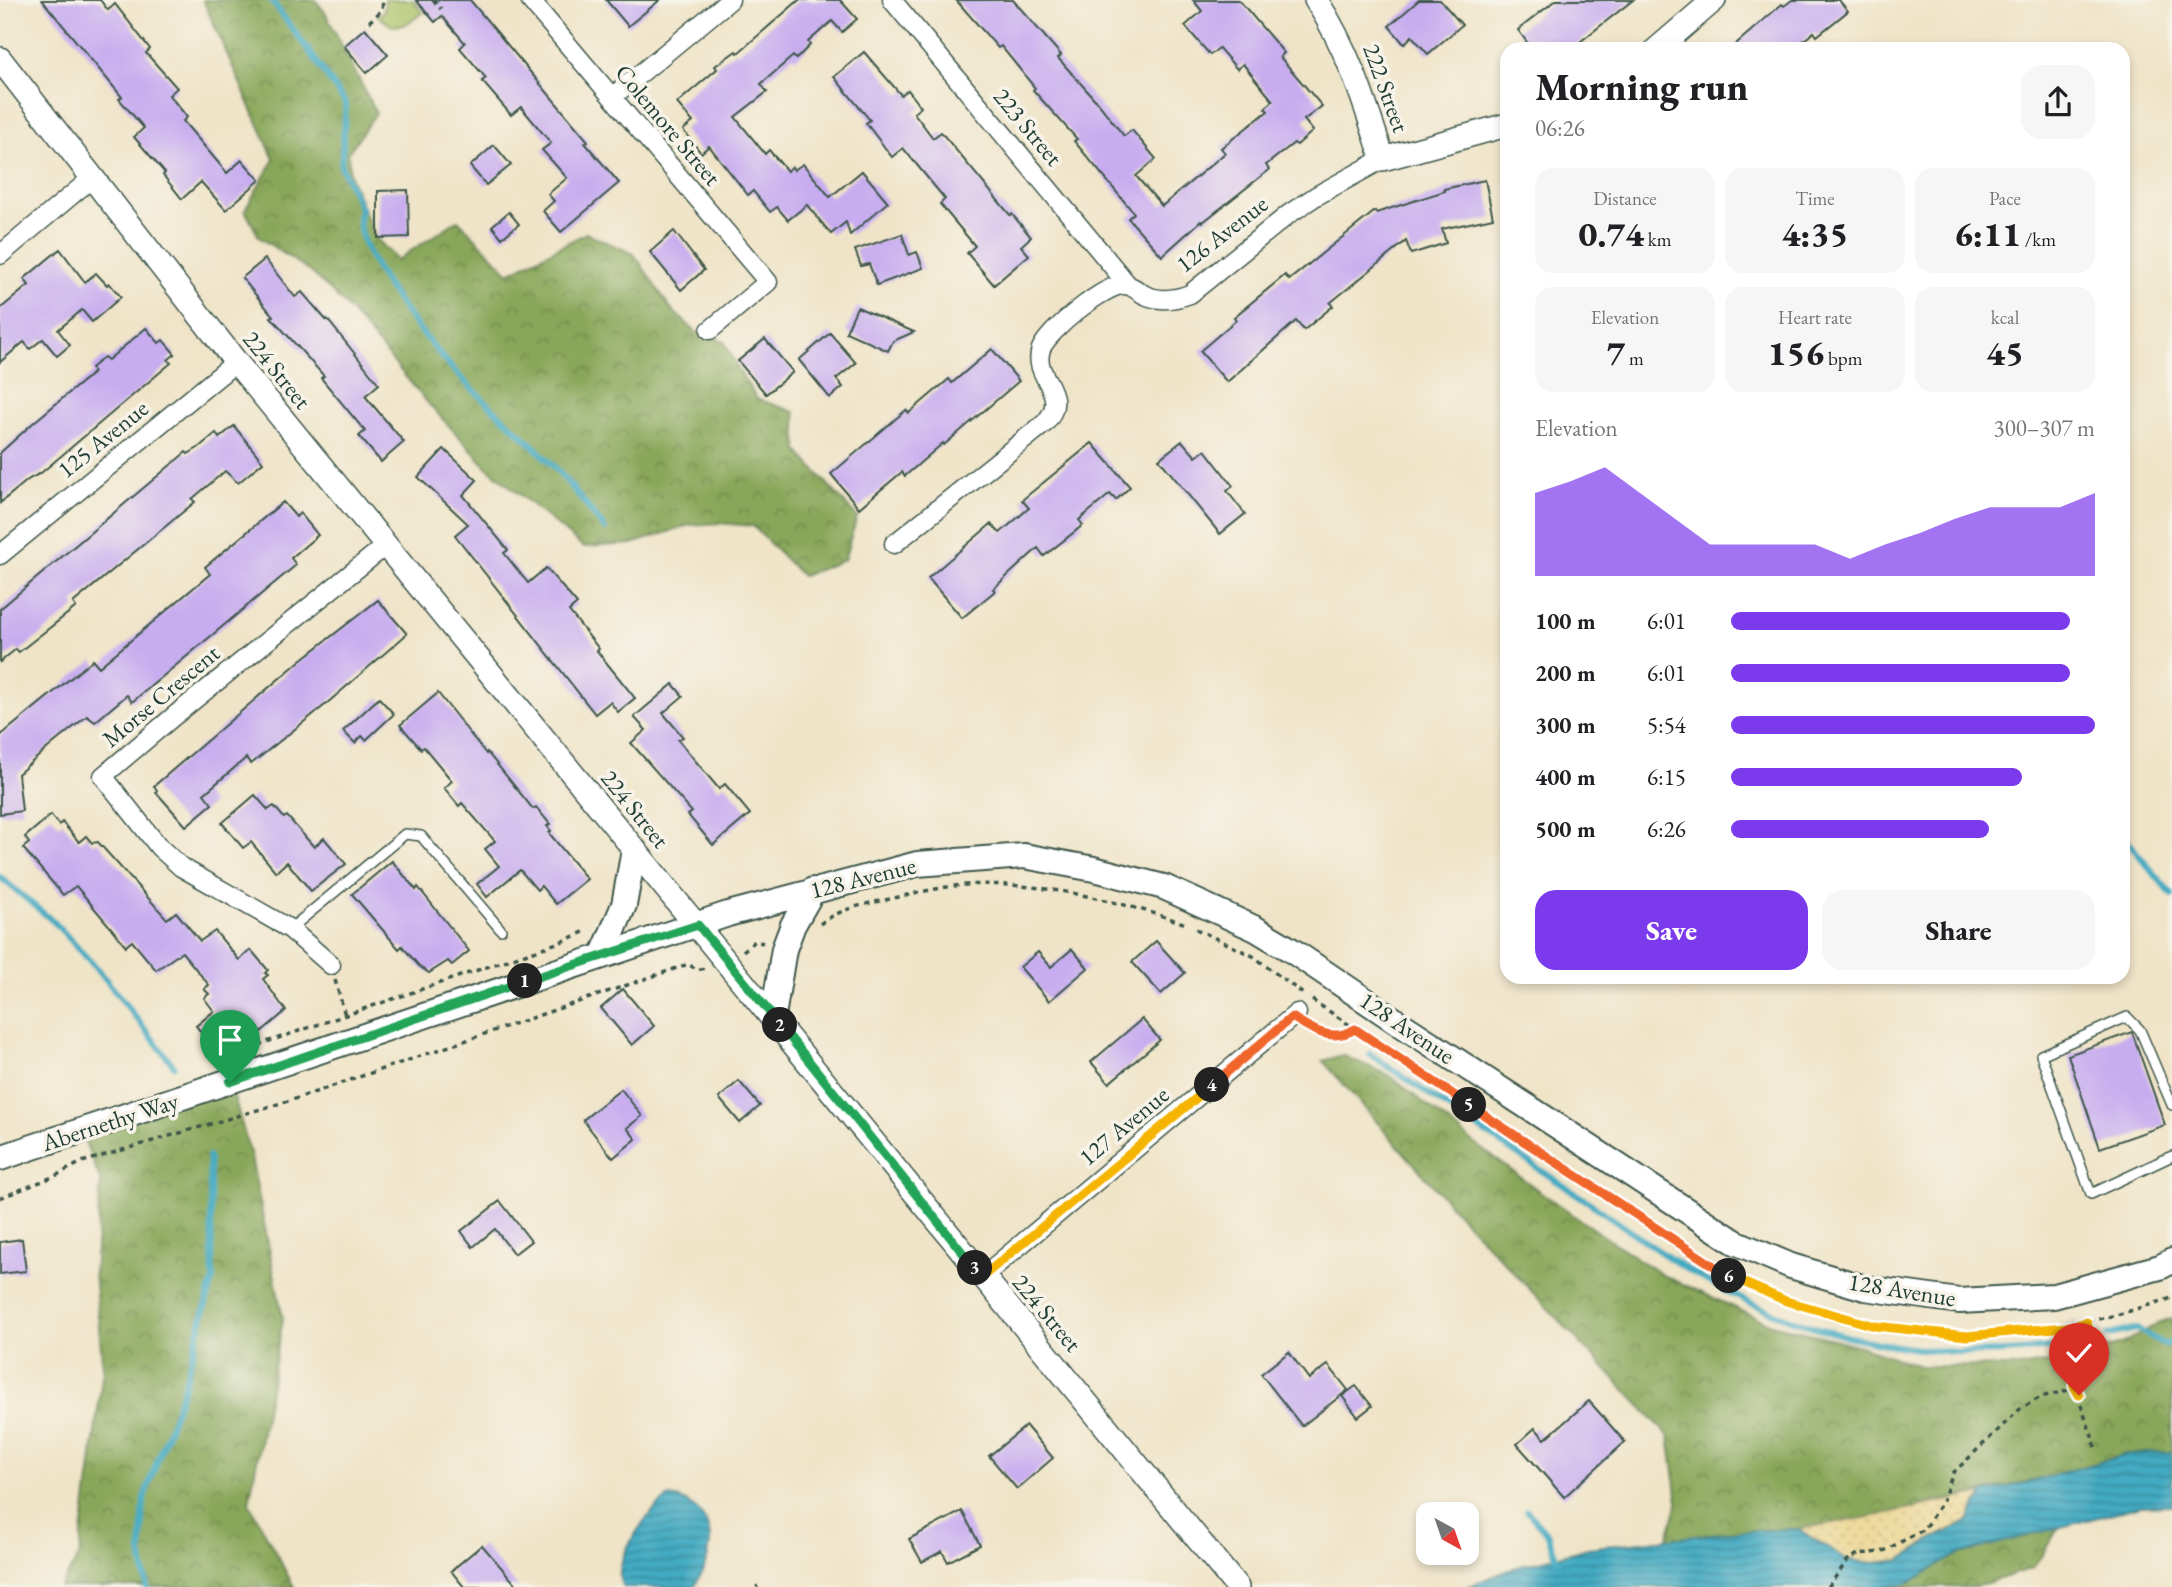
<!DOCTYPE html>
<meta charset="utf-8">
<style>
body{margin:0;font-family:"EB Garamond",serif;background:#f6f6f6;color:#202124;height:100vh;display:flex;flex-direction:column;font-size:26px;white-space:nowrap}
*{box-sizing:border-box;margin:0}
p{font-size:23px;color:#757577}
.icon{flex:none;width:38px;height:38px;fill:none;stroke:currentColor;stroke-width:2;stroke-linecap:round;stroke-linejoin:round}
.map{position:relative;flex:1;overflow:hidden}
.drawer{position:absolute;left:1500px;top:42px;width:630px;height:942px;display:flex;flex-direction:column;background:#fff;border-radius:21px;box-shadow:0 4px 10px #0003}
.drawer>*{flex:none}
.needle{width:46px;rotate:140deg}
.controls{position:absolute;left:1416px;top:1502px;display:grid;gap:14px}
.controls a{display:grid;place-items:center;width:63px;height:63px;border-radius:14px;background:#fff;box-shadow:0 4px 10px #0003;font-size:35px}
.pin{position:absolute;display:grid;place-items:center;width:60px;height:60px;color:#fff;margin:-72px -30px;border-radius:50% 50% 50% 0;rotate:-45deg;box-shadow:0 0 7px #0007}
.pin .icon{rotate:45deg}
.km{position:absolute;width:35px;height:35px;margin:-18px;border-radius:50%;background:#222;color:#fff;font-size:19px;line-height:35px;text-align:center}
.round{display:grid;place-items:center;flex:none;width:74px;height:74px;border-radius:21px;background:#f6f6f6}
.overview{display:flex;align-items:center;justify-content:space-between;height:119px;padding:0 35px}
h1{font-size:38px;font-weight:800;line-height:52px}
.metrics{display:grid;grid-template-columns:repeat(3,1fr);gap:10px;height:119px;padding:7px 35px}
.metrics div{display:grid;align-content:center;border-radius:18px;background:#f6f6f6;text-align:center}
.metrics b{font-size:35px;font-weight:800}
.metrics small{font-size:19px;font-weight:400}
.metrics p{font-size:19px}
.chart{height:196px;padding:14px 35px}
.chart p{display:flex;justify-content:space-between}
.chart svg{width:100%;height:126px;margin-top:7px;fill:#7c3aed;opacity:.7}
.action{display:flex;gap:14px;margin-top:auto;padding:14px 35px}
.action a{flex:1;height:80px;border-radius:21px;background:#7c3aed;color:#fff;font-size:28px;font-weight:800;line-height:80px;text-align:center}
.action a+a{background:#f6f6f6;color:#202124}
ul{padding:0 35px;list-style:none;font-size:23px}
li{display:grid;grid-template-columns:112px 84px 1fr;align-items:center;height:52px}
li i{height:18px;border-radius:9px;background:#7c3aed}
.map>svg:first-child{display:block}
.grass{fill:#acc165;stroke:#667f4c;stroke-width:2}
.forest{fill:url(#forest-crowns);stroke:#547247;stroke-width:2}
.sand{fill:url(#sand-dots);stroke:#868c69;stroke-width:2}
.water{fill:url(#water-rules);stroke:#30747b;stroke-width:2}
.lines{fill:none;stroke-linecap:round;stroke-linejoin:round}
.stream{stroke:#42aac2;stroke-width:6}
.building{fill:#c7adef}
.service-casing{stroke:#3e564a;stroke-width:12}
.minor-casing{stroke:#3e564a;stroke-width:21}
.tertiary-casing{stroke:#3e564a;stroke-width:26}
.secondary-casing{stroke:#3e564a;stroke-width:28}
.path{stroke:#3e564a;stroke-width:3.5;stroke-dasharray:5 5;stroke-linecap:butt}
.service{stroke:#fff;stroke-width:9}
.minor{stroke:#fff;stroke-width:18}
.tertiary{stroke:#fff;stroke-width:23}
.secondary{stroke:#fff;stroke-width:24}
.split-1-casing{stroke:#fff;stroke-width:14}
.split-2-casing{stroke:#fff;stroke-width:14}
.split-3-casing{stroke:#fff;stroke-width:14}
.split-4-casing{stroke:#fff;stroke-width:14}
.split-5-casing{stroke:#fff;stroke-width:14}
.split-6-casing{stroke:#fff;stroke-width:14}
.split-7-casing{stroke:#fff;stroke-width:14}
.split-8-casing{stroke:#fff;stroke-width:14}
.split-1{stroke:#22a559;stroke-width:9}
.split-2{stroke:#22a559;stroke-width:9}
.split-3{stroke:#22a559;stroke-width:9}
.split-4{stroke:#f5b400;stroke-width:9}
.split-5{stroke:#f0652b;stroke-width:9}
.split-6{stroke:#f0652b;stroke-width:9}
.split-7{stroke:#f5b400;stroke-width:9}
.split-8{stroke:#f5b400;stroke-width:9}
.labels{text-anchor:middle;stroke-width:7;stroke-linejoin:round;paint-order:stroke}
.street-label{font-size:24px;fill:#1f3d34;stroke:#f7f3e8}
</style>
<div class="map">
<svg width="2172" height="1587" viewBox="0 0 2172 1587">
<defs>
<pattern id="forest-crowns" width="20" height="18" patternUnits="userSpaceOnUse" patternTransform="scale(1.75)"><rect width="20" height="18" fill="#89a75a"/><path d="M2 6a3 3 0 1 1 6 0M12 15a3 3 0 1 1 6 0" fill="none" stroke="#6f894b"/></pattern>
<pattern id="sand-dots" width="8" height="8" patternUnits="userSpaceOnUse" patternTransform="scale(1.75)"><rect width="8" height="8" fill="#eeda9e"/><path d="M2 2h.1M6 6h.1" fill="none" stroke="#ccbc89" stroke-width="1.8" stroke-linecap="round"/></pattern>
<pattern id="water-rules" width="6" height="5" patternUnits="userSpaceOnUse" patternTransform="scale(1.75)"><rect width="6" height="5" fill="#42aac2"/><path d="M0 2.5h6" fill="none" stroke="#378c9e"/></pattern>
</defs>
<rect width="100%" height="100%" fill="#f7f3e8"/>
<filter id="ink" filterUnits="userSpaceOnUse"><feTurbulence type="fractalNoise" baseFrequency=".0143" numOctaves="2"/><feDisplacementMap in="SourceGraphic" scale="14" xChannelSelector="R" yChannelSelector="G"/><feConvolveMatrix kernelMatrix="1 2 1 2 8 2 1 2 1" color-interpolation-filters="sRGB"/></filter>
<filter id="wash" filterUnits="userSpaceOnUse"><feTurbulence type="fractalNoise" baseFrequency=".00686" numOctaves="4" result="noise"/><feDisplacementMap in="SourceGraphic" scale="28" xChannelSelector="R" yChannelSelector="G"/><feGaussianBlur stdDeviation="1.57" result="paint"/><feColorMatrix in="noise" values="0 0 0 0 0 0 0 0 0 0 0 0 0 0 0 0 0 1.4 0 .05"/><feComposite in="paint" operator="in"/></filter>
<g filter="url(#wash)">
<rect width="100%" height="100%" fill="#efe4c7"/>
<polygon class="grass" points="385,0 413,0 423,13 404,25 392,26 378,16 384,11"/>
<g class="forest">
<polygon points="203,0 315,0 325,12 376,113 348,153 350,176 375,237 397,260 458,220 509,273 586,233 634,254 671,309 697,333 724,341 738,369 757,399 795,412 798,451 857,517 844,560 802,576 753,526 719,523 689,525 632,544 583,547 489,469 427,402 347,307 311,272 259,237 245,210 274,159"/>
<polygon points="1342,1055 1389,1075 1478,1146 1571,1214 1662,1275 1771,1324 1853,1344 1920,1366 2019,1367 2080,1357 2124,1343 2159,1323 2172,1318 2172,1452 2127,1454 2037,1480 1869,1517 1798,1529 1739,1531 1667,1541 1678,1501 1669,1436 1460,1216 1323,1061"/>
<polygon points="230,1082 251,1157 283,1319 249,1503 294,1587 60,1587 79,1557 103,1370 94,1273 101,1182 81,1132"/>
<polygon points="2060,1526 2033,1568 1975,1587 1885,1587 1908,1582 1959,1554"/>
</g>
<polygon class="sand" points="1984,1493 1967,1522 1930,1540 1901,1560 1874,1563 1848,1560 1798,1529 1869,1517"/>
<g class="water">
<polygon points="2172,1452 2172,1505 2140,1506 1959,1554 1908,1583 1885,1587 1466,1587 1514,1568 1588,1548 1739,1531 1798,1529 1848,1560 1874,1563 1901,1560 1930,1540 1967,1522 1984,1493 2037,1480 2127,1454"/>
<path d="M669,1497C678,1497 686,1501 694,1507C720,1529 710,1561 694,1587H623C608,1564 649,1509 669,1497Z"/>
</g>
<g class="lines">
<g class="stream">
<path d="M271,0L307,48L346,104L341,166L361,209C346,246 426,339 451,367C484,404 525,434 558,471C574,489 589,509 605,529"/>
<polyline points="2123,836 2172,895"/>
<polyline points="0,877 54,922 100,972 174,1066"/>
<path d="M1370,1054C1440,1102 1510,1150 1581,1197C1621,1223 1658,1253 1700,1277C1811,1342 1952,1368 2079,1343"/>
<polyline points="2108,1335 2137,1329 2163,1344 2172,1344"/>
<polyline points="1527,1511 1548,1535 1558,1563"/>
<polyline points="147,1587 141,1553 144,1498 183,1389 213,1279 209,1157"/>
</g>
</g>
<g id="blocks">
<g class="building">
<polygon points="42,0 100,0 108,10 115,4 150,49 146,53 177,88 169,95 187,117 183,121 227,173 242,160 260,180 226,210 201,182 182,199 163,175 165,173 134,137 144,128 119,99 122,97"/>
<polygon points="416,0 470,0 588,141 585,143 619,183 561,232 543,211 554,201 548,194 567,178 542,150 551,143 521,107 511,115 482,81 486,78 460,48 465,43 442,16 435,22"/>
<polygon points="606,0 660,0 628,26"/>
<polygon points="799,0 840,0 857,19 842,32 832,21 808,42 810,45 796,59 793,56 761,84 767,92 735,117 765,154 769,150 787,171 792,167 794,170 803,164 830,197 862,171 888,202 850,235 846,222 831,234 807,205 788,220 777,207 770,212 753,191 748,195 709,146 701,153 683,130 693,122 677,103 717,69 715,66 736,51 738,53"/>
<polygon points="956,0 1013,0 1061,55 1058,58 1098,103 1124,136 1132,130 1156,159 1136,176 1162,206 1225,153 1221,148 1268,111 1265,108 1273,101 1243,64 1237,69 1219,48 1210,55 1185,26 1202,11 1193,0 1239,0 1284,53 1280,57 1322,106 1304,120 1313,131 1297,145 1294,143 1266,165 1269,170 1203,222 1201,221 1162,256 1128,218 1134,213 1074,141 1077,139 1033,90 1035,88 1001,46 998,48"/>
<polygon points="1419,0 1440,0 1462,25 1428,54 1412,36 1404,44 1389,26"/>
<polygon points="1556,0 1633,0 1571,49 1561,49 1556,42 1546,49 1532,49 1518,30"/>
<polygon points="1792,0 1839,0 1848,11 1817,36 1814,32 1793,49 1730,49 1782,4 1784,6"/>
<polygon points="365,28 388,55 367,73 344,46"/>
<polygon points="864,52 901,95 908,90 921,107 914,113 933,138 941,132 1010,215 1012,214 1031,237 1021,246 1029,255 994,285 967,253 975,246 940,204 945,199 903,148 892,157 866,123 870,120 834,77"/>
<polygon points="494,145 511,165 486,185 470,166"/>
<polygon points="1485,180 1493,218 1442,229 1446,243 1411,254 1406,241 1330,303 1333,306 1304,330 1296,321 1227,382 1200,351 1236,320 1234,317 1285,275 1289,280 1375,211 1376,213 1445,191 1444,189"/>
<polygon points="408,190 409,237 378,238 378,191"/>
<polygon points="509,212 519,224 502,238 492,226"/>
<polygon points="674,231 704,270 681,290 650,252"/>
<polygon points="902,234 909,255 917,252 923,268 877,285 869,264 861,266 855,250"/>
<polygon points="60,249 85,282 96,273 107,285 109,283 121,297 92,322 82,310 58,330 70,345 57,356 43,339 30,349 24,342 0,362 0,309 29,285 24,279"/>
<polygon points="265,259 295,297 302,292 326,320 327,319 379,384 365,396 404,442 381,462 359,436 365,431 321,378 324,376 271,317 273,316 242,278"/>
<polygon points="857,307 914,332 893,341 888,351 846,332"/>
<polygon points="146,328 159,343 163,340 175,354 168,360 171,363 41,473 29,479 0,503 0,453 33,423 94,372 91,368 104,357 108,360"/>
<polygon points="830,333 856,363 836,379 843,387 830,398 799,360"/>
<polygon points="765,339 793,372 766,394 738,361"/>
<polygon points="992,349 1019,381 944,445 943,443 905,476 902,472 859,508 831,474 906,410 909,413 949,379 952,383"/>
<polygon points="234,426 263,462 238,483 225,471 192,499 195,502 73,603 76,607 19,652 16,649 0,662 0,609 186,452 188,454 198,448 216,433 219,438"/>
<polygon points="1182,441 1196,457 1205,450 1233,486 1227,491 1245,514 1220,534 1159,459"/>
<polygon points="1092,443 1130,487 1116,500 1110,494 1079,520 1083,525 1044,556 1038,548 993,589 995,591 962,618 928,578 991,524 1000,533 1029,508 1022,500"/>
<polygon points="444,449 477,480 463,495 508,550 504,553 528,583 546,568 577,604 569,611 599,649 597,651 635,698 618,712 610,702 595,714 455,535 468,524 418,477"/>
<polygon points="283,502 296,517 300,513 318,535 291,558 296,565 132,702 127,695 95,722 87,716 49,747 18,774 22,811 0,814 0,736 93,660 99,667 210,574 205,567"/>
<polygon points="378,600 407,634 325,705 251,764 246,758 204,794 212,804 186,826 156,792 157,790 154,786 301,660"/>
<polygon points="673,684 683,696 663,713 683,737 678,740 719,789 725,784 750,814 713,845 688,815 692,812 631,743 646,730 634,717"/>
<polygon points="438,693 486,754 487,752 533,809 536,807 550,824 547,826 551,831 549,833 587,879 556,904 541,886 537,890 520,870 487,897 477,884 499,866 485,849 495,841 462,803 459,806 444,788 452,781 424,747 421,749 400,725"/>
<polygon points="379,698 394,714 366,740 362,736 355,743 343,731"/>
<polygon points="255,795 268,810 274,806 284,818 287,816 314,847 324,838 346,864 311,891 287,862 276,872 251,842 243,848 222,823"/>
<polygon points="51,815 59,825 62,822 79,842 86,836 92,843 98,842 167,919 176,912 200,941 215,931 239,960 251,950 268,970 265,973 268,975 263,979 286,1011 261,1032 251,1031 243,1037 233,1024 210,1043 196,1026 214,1011 204,998 209,994 204,989 209,985 182,952 156,970 132,941 126,946 76,886 63,895 23,848 29,843 25,837"/>
<polygon points="392,861 416,890 418,887 469,951 452,965 448,961 429,973 419,966 402,946 399,949 352,894"/>
<polygon points="1156,941 1185,973 1161,994 1132,962"/>
<polygon points="1072,949 1088,968 1049,1001 1020,967 1038,952 1051,967"/>
<polygon points="623,989 654,1026 632,1045 601,1008"/>
<polygon points="1142,1019 1160,1040 1109,1083 1091,1062"/>
<polygon points="2132,1032 2165,1125 2100,1148 2068,1055"/>
<polygon points="739,1081 760,1106 740,1123 719,1098"/>
<polygon points="621,1089 642,1116 627,1128 636,1139 613,1158 583,1120"/>
<polygon points="500,1201 531,1241 514,1254 495,1229 473,1247 461,1231"/>
<polygon points="22,1239 26,1271 0,1274 0,1242"/>
<polygon points="1289,1352 1309,1379 1328,1365 1348,1390 1302,1426 1261,1374"/>
<polygon points="1356,1386 1372,1406 1358,1417 1342,1396"/>
<polygon points="1589,1401 1625,1442 1564,1497 1517,1444 1535,1428 1545,1439"/>
<polygon points="1026,1426 1053,1458 1017,1489 989,1456"/>
<polygon points="962,1511 980,1545 948,1562 942,1551 922,1562 909,1539"/>
<polygon points="482,1545 518,1587 464,1587 451,1571"/>
</g>
</g>
</g>
<g filter="url(#ink)">
<use href="#blocks" fill-opacity="0" stroke="#3e564a" stroke-width="2"/>
<g class="lines">
<defs>
<g id="service">
<polyline points="290,929 405,834 421,836 501,930"/>
<polyline points="2172,1105 2140,1030 2127,1017 2041,1055 2091,1194 2172,1156"/>
</g>
<g id="minor">
<polyline points="530,0 768,282 710,330"/>
<polyline points="892,0 1128,285"/>
<polyline points="612,97 730,0"/>
<polyline points="0,255 92,178"/>
<path d="M894,544L1045,423C1072,392 1031,378 1041,349C1048,331 1105,284 1124,285C1131,285 1137,290 1143,294C1158,302 1174,300 1190,294L1289,214L1316,196L1383,159"/>
<polyline points="0,555 236,362"/>
<polyline points="331,965 290,929 181,867 159,847 103,776 174,716 385,546"/>
<polyline points="982,1277 1297,1013"/>
</g>
<g id="tertiary">
<path d="M1316,0C1348,49 1365,103 1383,159L1507,125"/>
<polyline points="1657,49 1714,0"/>
<polyline points="0,59 236,362 1237,1587"/>
</g>
<g id="secondary">
<polyline points="603,954 624,905 634,850"/>
<polyline points="773,1016 784,949 793,925 813,890"/>
<polyline points="0,1158 728,914 917,864 1024,856 1094,869 1164,887 1256,929 1291,950 1396,1021 1735,1242 1791,1266 1865,1288 1959,1301 2054,1296 2160,1267 2172,1261"/>
</g>
</defs>
<use href="#service" class="service-casing"/>
<use href="#minor" class="minor-casing"/>
<use href="#tertiary" class="tertiary-casing"/>
<use href="#secondary" class="secondary-casing"/>
<g class="path">
<polyline points="433,0 441,9"/>
<polyline points="369,22 382,10 383,0"/>
<path d="M820,924C841,908 865,904 890,899C911,894 933,889 954,886C1026,878 1118,900 1186,924"/>
<polyline points="1196,929 1253,956 1303,994"/>
<polyline points="743,951 755,941 763,943"/>
<polyline points="335,980 345,1015"/>
<polyline points="1312,1000 1723,1273 1786,1301 1875,1326 1967,1336 2067,1327 2120,1314 2172,1298"/>
<path d="M1308,1027C1324,1035 1339,1039 1355,1029"/>
<polyline points="258,1045 563,941 588,930"/>
<polyline points="0,1198 55,1176 82,1162 298,1098 674,969 688,964 698,970 704,968"/>
<polyline points="2074,1386 2097,1450"/>
<polyline points="756,1587 758,1586"/>
<polyline points="1828,1587 1848,1560 1858,1554 1882,1552 1923,1530 1942,1502 1953,1473 2020,1409 2041,1397 2069,1390 2085,1377 2092,1367 2093,1351 2087,1322"/>
</g>
<use href="#service" class="service"/>
<use href="#minor" class="minor"/>
<use href="#tertiary" class="tertiary"/>
<use href="#secondary" class="secondary"/>
</g>
</g>
<g class="lines" filter="url(#ink)">
<defs>
<polyline id="split-1" points="230,1082 525,981"/>
<polyline id="split-2" points="525,981 698,925 780,1025"/>
<polyline id="split-3" points="780,1025 975,1268"/>
<polyline id="split-4" points="975,1268 982,1277 1212,1085"/>
<path id="split-5" d="M1212,1085L1292,1017C1312,1030 1332,1043 1355,1029L1469,1105"/>
<polyline id="split-6" points="1469,1105 1729,1276"/>
<polyline id="split-7" points="1729,1276 1786,1301 1875,1326 1967,1336 2031,1330"/>
<path id="split-8" d="M2031,1330L2067,1327L2087,1322C2093,1350 2100,1366 2074,1386L2079,1395"/>
</defs>
<use href="#split-1" class="split-1-casing"/>
<use href="#split-2" class="split-2-casing"/>
<use href="#split-3" class="split-3-casing"/>
<use href="#split-4" class="split-4-casing"/>
<use href="#split-5" class="split-5-casing"/>
<use href="#split-6" class="split-6-casing"/>
<use href="#split-7" class="split-7-casing"/>
<use href="#split-8" class="split-8-casing"/>
<use href="#split-1" class="split-1"/>
<use href="#split-2" class="split-2"/>
<use href="#split-3" class="split-3"/>
<use href="#split-4" class="split-4"/>
<use href="#split-5" class="split-5"/>
<use href="#split-6" class="split-6"/>
<use href="#split-7" class="split-7"/>
<use href="#split-8" class="split-8"/>
</g>
<g class="labels">
<g class="street-label">
<text transform="translate(1386 88) rotate(70)" y="8">222 Street</text>
<text transform="translate(668 125) rotate(50)" y="8">Colemore Street</text>
<text transform="translate(1028 127) rotate(50)" y="8">223 Street</text>
<text transform="translate(1222 234) rotate(-38)" y="8">126 Avenue</text>
<text transform="translate(277 370) rotate(51)" y="8">224 Street</text>
<text transform="translate(103 439) rotate(-39)" y="8">125 Avenue</text>
<text transform="translate(161 696) rotate(-40)" y="8">Morse Crescent</text>
<text transform="translate(635 809) rotate(51)" y="8">224 Street</text>
<text transform="translate(863 878) rotate(-14)" y="8">128 Avenue</text>
<text transform="translate(1407 1028) rotate(34)" y="8">128 Avenue</text>
<text transform="translate(110 1122) rotate(-18)" y="8">Abernethy Way</text>
<text transform="translate(1124 1126) rotate(-40)" y="8">127 Avenue</text>
<text transform="translate(1902 1290) rotate(9)" y="8">128 Avenue</text>
<text transform="translate(1047 1313) rotate(50)" y="8">224 Street</text>
</g>
</g>
</svg>
<div class="controls">
<a><svg class="needle" viewBox="-14 -14 28 28"><path d="M0-13l5 13h-10z" fill="#e53935"/><path d="M0 13l5-13h-10z" fill="#757577"/></svg></a>
</div>
<div class="pin" style="left:230px;top:1082px;background:#1e9e55"><svg class="icon" aria-label="arrive" viewBox="0 0 24 24"><path d="M6 21V4h12l-3 4 3 4H6"/></svg></div>
<div class="pin" style="left:2079px;top:1395px;background:#d93025"><svg class="icon" aria-label="check" viewBox="0 0 24 24"><path d="M5 12l5 5 9-10"/></svg></div>
<b class="km" style="left:525px;top:981px">1</b>
<b class="km" style="left:780px;top:1025px">2</b>
<b class="km" style="left:975px;top:1268px">3</b>
<b class="km" style="left:1212px;top:1085px">4</b>
<b class="km" style="left:1469px;top:1105px">5</b>
<b class="km" style="left:1729px;top:1276px">6</b>
<section class="drawer">
<div class="overview"><div><h1>Morning run</h1><p>06:26</p></div><a class="round"><svg class="icon" aria-label="share" viewBox="0 0 24 24"><path d="M12 15V3M7 8l5-5 5 5M5 13v7h14v-7"/></svg></a></div>
<div class="metrics">
<div><p>Distance</p><b>0.74<small> km</small></b></div>
<div><p>Time</p><b>4:35</b></div>
<div><p>Pace</p><b>6:11<small> /km</small></b></div>
</div>
<div class="metrics">
<div><p>Elevation</p><b>7<small> m</small></b></div>
<div><p>Heart rate</p><b>156<small> bpm</small></b></div>
<div><p>kcal</p><b>45</b></div>
</div>
<div class="chart"><p><span>Elevation</span>300–307 m</p>
<svg viewBox="0 0 160 44" preserveAspectRatio="none"><path d="M0 44V15L10 11L20 6L30 15L40 24L50 33L60 33L70 33L80 33L90 38L100 33L110 29L120 24L130 20L140 20L150 20L160 15V44z"/></svg>
</div>
<ul>
<li><b>100 m</b>6:01<i style="width:93%"></i></li>
<li><b>200 m</b>6:01<i style="width:93%"></i></li>
<li><b>300 m</b>5:54<i style="width:100%"></i></li>
<li><b>400 m</b>6:15<i style="width:80%"></i></li>
<li><b>500 m</b>6:26<i style="width:71%"></i></li>
</ul>
<div class="action"><a>Save</a><a>Share</a></div>
</section>
</div>
